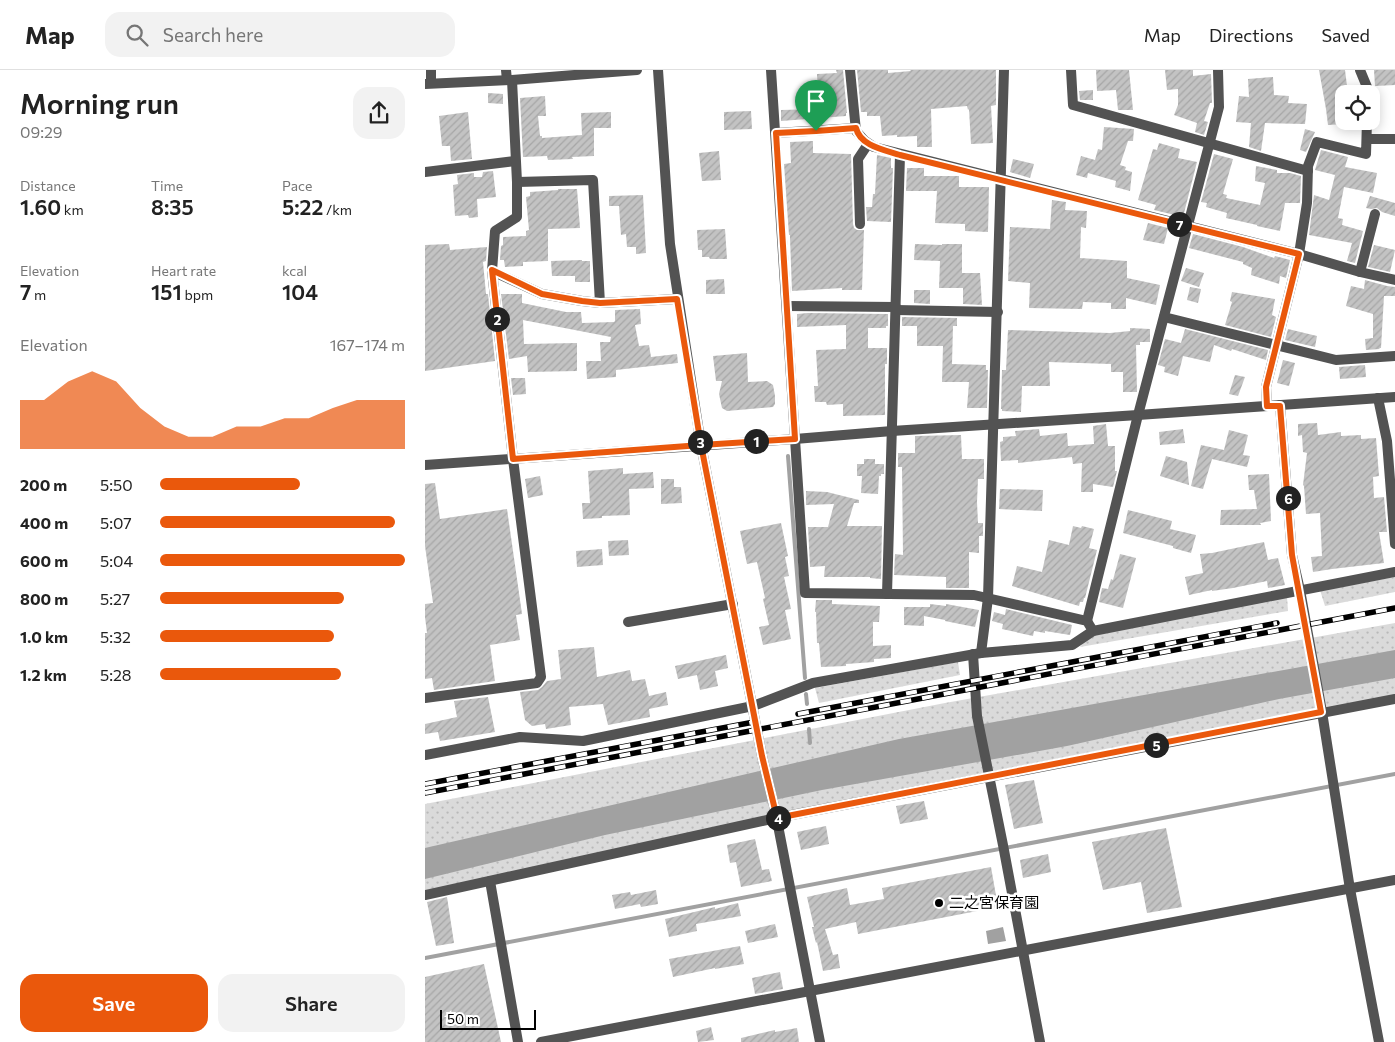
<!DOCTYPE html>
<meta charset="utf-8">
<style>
body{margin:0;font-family:Commissioner,"Noto Sans JP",sans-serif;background:#f2f2f2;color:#222;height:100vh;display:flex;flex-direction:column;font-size:19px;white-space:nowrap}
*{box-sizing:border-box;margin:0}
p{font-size:16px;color:#767676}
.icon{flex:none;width:28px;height:28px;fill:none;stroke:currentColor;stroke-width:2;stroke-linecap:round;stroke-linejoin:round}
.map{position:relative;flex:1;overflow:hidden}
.details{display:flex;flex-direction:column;background:#fff;width:425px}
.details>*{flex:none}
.fabs{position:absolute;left:910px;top:15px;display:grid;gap:10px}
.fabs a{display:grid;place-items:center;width:45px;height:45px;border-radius:10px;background:#fff;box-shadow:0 2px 12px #0003;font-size:25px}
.scale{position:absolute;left:15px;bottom:12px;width:96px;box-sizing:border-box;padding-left:5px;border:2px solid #000;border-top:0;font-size:14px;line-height:18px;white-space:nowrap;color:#000;-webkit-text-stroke:4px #fff;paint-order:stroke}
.pin{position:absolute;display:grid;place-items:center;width:42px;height:42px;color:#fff;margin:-51px -21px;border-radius:50% 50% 50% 0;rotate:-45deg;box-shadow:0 0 5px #0007}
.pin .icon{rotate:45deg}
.km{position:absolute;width:25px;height:25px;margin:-12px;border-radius:50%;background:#222;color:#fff;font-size:14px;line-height:25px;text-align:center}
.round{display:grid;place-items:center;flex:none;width:52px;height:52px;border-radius:15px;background:#f2f2f2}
.overview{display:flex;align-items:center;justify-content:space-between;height:85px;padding:0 20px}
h1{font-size:28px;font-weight:600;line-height:38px}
.stats{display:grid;grid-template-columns:repeat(3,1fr);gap:8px;height:85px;padding:5px 20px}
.stats div{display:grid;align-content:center}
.stats b{font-size:21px;font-weight:600}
.stats small{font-size:14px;font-weight:400}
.stats p{font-size:14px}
.chart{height:140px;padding:10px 20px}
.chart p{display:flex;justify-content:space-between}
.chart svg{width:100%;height:90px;margin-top:5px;fill:#ea580c;opacity:.7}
.primary-button{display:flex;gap:10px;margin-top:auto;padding:10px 20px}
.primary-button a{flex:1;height:58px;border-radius:15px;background:#ea580c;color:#fff;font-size:20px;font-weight:600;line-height:58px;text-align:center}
.primary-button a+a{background:#f2f2f2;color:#222}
ul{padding:0 20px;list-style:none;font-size:16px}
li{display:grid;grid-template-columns:80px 60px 1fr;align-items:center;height:38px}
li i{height:12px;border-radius:6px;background:#ea580c}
header{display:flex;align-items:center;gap:30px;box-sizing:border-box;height:70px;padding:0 25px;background:#fff;border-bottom:1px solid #e0e0e0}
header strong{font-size:24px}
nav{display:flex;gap:28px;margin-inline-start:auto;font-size:18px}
.search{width:350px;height:45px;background:#f2f2f2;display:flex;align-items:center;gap:12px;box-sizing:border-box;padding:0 18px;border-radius:15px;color:#767676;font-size:19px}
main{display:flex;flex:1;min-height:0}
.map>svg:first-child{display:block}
.grass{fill:url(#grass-dots)}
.water{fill:#a1a1a1}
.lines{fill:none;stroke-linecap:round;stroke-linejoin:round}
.stream{stroke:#a1a1a1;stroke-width:4}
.building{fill:url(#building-hatch)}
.minor{stroke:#535353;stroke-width:10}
.tertiary{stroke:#535353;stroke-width:10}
.rail-casing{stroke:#000;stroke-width:5.5}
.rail{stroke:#fff;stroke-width:4;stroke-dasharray:11;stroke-linecap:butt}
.route-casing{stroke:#fff;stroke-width:10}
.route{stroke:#ea580c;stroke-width:6}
.poi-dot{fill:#000;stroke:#fff;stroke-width:2}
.labels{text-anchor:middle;stroke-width:5;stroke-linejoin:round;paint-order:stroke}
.poi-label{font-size:15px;fill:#000;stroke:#fff;text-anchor:start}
</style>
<header>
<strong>Map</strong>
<div class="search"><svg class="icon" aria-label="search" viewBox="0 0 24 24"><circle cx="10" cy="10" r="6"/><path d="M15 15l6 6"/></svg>Search here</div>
<nav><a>Map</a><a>Directions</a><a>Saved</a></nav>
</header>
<main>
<section class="details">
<div class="overview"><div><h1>Morning run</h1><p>09:29</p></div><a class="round"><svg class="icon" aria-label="share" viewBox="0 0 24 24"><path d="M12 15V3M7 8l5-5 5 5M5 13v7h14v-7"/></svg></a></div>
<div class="stats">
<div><p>Distance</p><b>1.60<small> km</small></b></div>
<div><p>Time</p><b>8:35</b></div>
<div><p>Pace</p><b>5:22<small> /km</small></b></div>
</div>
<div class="stats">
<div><p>Elevation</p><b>7<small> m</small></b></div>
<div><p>Heart rate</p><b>151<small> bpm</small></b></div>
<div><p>kcal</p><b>104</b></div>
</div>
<div class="chart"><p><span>Elevation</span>167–174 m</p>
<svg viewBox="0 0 160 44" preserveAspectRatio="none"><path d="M0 44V20L10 20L20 11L30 6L40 11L50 24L60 33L70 38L80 38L90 33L100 33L110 29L120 29L130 24L140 20L150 20L160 20V44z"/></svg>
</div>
<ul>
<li><b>200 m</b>5:50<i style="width:57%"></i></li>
<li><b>400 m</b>5:07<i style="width:96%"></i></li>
<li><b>600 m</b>5:04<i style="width:100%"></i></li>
<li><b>800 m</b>5:27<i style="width:75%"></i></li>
<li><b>1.0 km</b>5:32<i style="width:71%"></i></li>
<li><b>1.2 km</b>5:28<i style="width:74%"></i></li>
</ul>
<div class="primary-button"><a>Save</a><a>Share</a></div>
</section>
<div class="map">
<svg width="970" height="972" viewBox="0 0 970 972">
<defs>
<pattern id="grass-dots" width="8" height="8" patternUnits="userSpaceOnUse" patternTransform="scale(1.25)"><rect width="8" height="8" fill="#dadada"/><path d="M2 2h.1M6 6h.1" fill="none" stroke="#b9b9b9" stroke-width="1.8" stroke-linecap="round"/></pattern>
<pattern id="building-hatch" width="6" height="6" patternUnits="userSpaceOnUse" patternTransform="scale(1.25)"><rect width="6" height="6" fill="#c3c3c3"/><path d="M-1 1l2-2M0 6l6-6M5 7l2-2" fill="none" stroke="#a6a6a6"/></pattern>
</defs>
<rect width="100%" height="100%" fill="#fff"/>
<g class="grass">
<polygon points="970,507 970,522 900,536 895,520"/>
<polygon points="862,527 863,541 655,577 668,561"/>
<polygon points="970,553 970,629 598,700 0,825 0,734 520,633"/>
<polygon points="533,592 535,605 394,633 390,618"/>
</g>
<g class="water">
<polygon points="970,580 970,608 854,629 642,676 397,720 180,765 0,809 0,778 474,669"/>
<polygon points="578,857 581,871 563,874 561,861"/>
</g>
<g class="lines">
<g class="stream">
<polyline points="363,386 380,608"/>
<polyline points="381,624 382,634"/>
<polyline points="384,659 385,673"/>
<polyline points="0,888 970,704"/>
</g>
</g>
<g class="building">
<polygon points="411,0 418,0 422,43 421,43 421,46 356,51 356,40 394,39 392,4 412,3"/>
<polygon points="432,0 463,0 463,3 486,1 485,0 571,0 571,35 566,36 568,73 546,74 544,39 543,40 542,36 506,39 507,77 492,77 492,66 472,67 472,65 457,66 455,46 442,46 442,42 436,42"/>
<polygon points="671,0 704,0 708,40 693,40 691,20 672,21"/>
<polygon points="740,0 768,0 768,6 786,4 787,33 785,33 779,51 783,52 779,65 770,62 772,53 749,45 753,35 753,19 742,20"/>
<polygon points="894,0 920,0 923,24 919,24 919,54 903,55 901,39"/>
<polygon points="949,0 970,0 970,15 950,16"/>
<polygon points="848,7 849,25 864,26 863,33 882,34 880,54 840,53 836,81 824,77 826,53 811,52 814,26 824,27 823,9"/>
<polygon points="668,20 668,30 655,30 654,21"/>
<polygon points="63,23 78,24 78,34 63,33"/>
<polygon points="120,26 121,46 113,46 115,66 117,66 117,68 157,65 156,43 186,42 186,58 169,58 169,86 147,87 148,89 123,90 122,86 98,87 95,28"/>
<polygon points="326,41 327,59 299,60 299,42"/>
<polygon points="43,42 47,89 26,91 25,76 17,76 14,46"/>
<polygon points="679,57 709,59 708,71 703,71 695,95 701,97 700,100 707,102 705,121 690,117 691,111 663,103 662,108 651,105 656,86 670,90 673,79 677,80"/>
<polygon points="880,59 890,62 881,82 875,80"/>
<polygon points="388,71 388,83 426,84 428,154 429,158 432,160 439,160 437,220 417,220 417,218 367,221 365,168 365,165 364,165 359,94 366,93 365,72"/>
<polygon points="734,73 755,79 753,88 772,92 758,147 729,140 731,135 713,130 728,79 732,80"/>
<polygon points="896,80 923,87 920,97 952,103 948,123 919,117 913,148 918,149 917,155 938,161 930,193 922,191 927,173 884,165 889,125 904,130 910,105 890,100"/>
<polygon points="294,81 296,110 277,111 274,83"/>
<polygon points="789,84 808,89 798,124 802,125 801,128 835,135 840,113 830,111 831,96 852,100 852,103 865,103 876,106 875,133 860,133 855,161 832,156 832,155 801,148 802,143 781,137 782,133 776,132"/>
<polygon points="452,85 466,88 466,98 468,98 466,152 442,151 441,137 447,137 448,124 450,124"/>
<polygon points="588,89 609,94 605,108 585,102"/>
<polygon points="482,98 499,98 499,106 534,106 534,117 564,117 563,162 540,161 540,154 510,153 512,121 481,121"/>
<polygon points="68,101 71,127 52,129 53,147 44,148 43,145 30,146 28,115 33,114 32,105 49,103 49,107 57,107 58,102"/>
<polygon points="133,119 152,119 155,158 123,159 123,191 98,192 98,196 80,197 79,190 75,190 76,176 78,175 78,167 101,166 101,161 104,160 101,127 105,126 105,122 133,120"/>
<polygon points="218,125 221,183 211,184 211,177 202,177 201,164 196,165 194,136 184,136 184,126"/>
<polygon points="945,126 970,133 970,146 957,142 952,138 946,139 941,138"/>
<polygon points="627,130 641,132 640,140 662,141 661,158 656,157 655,188 702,191 702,208 735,215 731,235 701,228 701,239 686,239 686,233 658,232 657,239 604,238 605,213 583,211 585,157 625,159"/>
<polygon points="723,153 743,158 739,174 718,170"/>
<polygon points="300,159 302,189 285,189 284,187 277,187 277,180 273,180 272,160"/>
<polygon points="768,164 818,177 849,188 850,186 865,190 861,208 855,206 854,214 826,205 827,198 818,194 818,192 764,178"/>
<polygon points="24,174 25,180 62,177 61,191 58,192 61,224 63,224 70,291 0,301 0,175"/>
<polygon points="490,174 517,175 517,174 537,174 537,203 555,203 557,235 538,234 538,218 514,218 515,191 489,190"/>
<polygon points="949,175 970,180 965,202 943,197"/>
<polygon points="157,190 157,191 165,191 165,212 150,212 150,206 127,206 126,191"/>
<polygon points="761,198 779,203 774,217 756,211"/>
<polygon points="299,209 300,224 281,224 281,210"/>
<polygon points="940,210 962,216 970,217 970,226 959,226 956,278 954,278 955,279 941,280 940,269 948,268 948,244 921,236 926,216 939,219"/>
<polygon points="765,217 776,219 773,233 762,230"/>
<polygon points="489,220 505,220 505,234 489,233"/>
<polygon points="807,222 850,229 847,245 851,247 846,267 800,255 807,232 805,231"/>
<polygon points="76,224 97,224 97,233 141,242 156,242 157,253 189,252 190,251 190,240 215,239 216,254 210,255 214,276 224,275 226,287 252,284 253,293 191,300 191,307 162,309 161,291 176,291 175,272 185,272 186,267 98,250 99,274 152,273 152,301 103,302 102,286 84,289"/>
<polygon points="383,243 463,244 463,256 461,256 461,258 443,258 443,278 462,278 462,294 460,294 460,345 418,346 418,334 402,335 401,332 390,332 389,316 393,316 391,280 421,279 421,255 372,257 372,244"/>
<polygon points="477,247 532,248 532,256 528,256 527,294 561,295 561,300 563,300 562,338 542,338 544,312 517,312 518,276 492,276 492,256 477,256"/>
<polygon points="705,258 725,259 725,272 715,272 715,275 711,275 712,322 698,322 698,302 686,302 686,294 624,292 625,316 597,316 596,342 577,341 577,339 576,339 577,300 581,300 583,260 685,263 705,261"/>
<polygon points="760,259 843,280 841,290 807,279 806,281 789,275 785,292 758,286 753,306 739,302 740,297 733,295 740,269 756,273"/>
<polygon points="863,259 892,266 890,277 860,270"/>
<polygon points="322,283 323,312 342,311 348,315 350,326 350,334 348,337 302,341 297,338 294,324 297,311 291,311 288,286"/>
<polygon points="858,290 870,293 864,316 852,313"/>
<polygon points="940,295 941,307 915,309 914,297"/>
<polygon points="810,305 820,307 813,326 804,324"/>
<polygon points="86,308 100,308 101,324 88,325"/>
<polygon points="892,353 893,365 916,362 916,366 936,365 936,369 951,368 954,406 948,407 949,428 959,427 962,462 954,462 959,493 907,499 888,502 886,487 897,486 895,443 881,444 879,416 878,415 882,383 878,382 877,365 873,366 873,354"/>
<polygon points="681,354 683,376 690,376 690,401 692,401 688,417 668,414 668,422 656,422 657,393 648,394 647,387 593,393 593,390 576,391 575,372 578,371 578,367 591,366 590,361 614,359 615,366 642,363 643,376 669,374 668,356"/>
<polygon points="758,359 760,373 735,375 734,362"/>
<polygon points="804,360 823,365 818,385 825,386 822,397 787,389 778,419 766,416 776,375 799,380"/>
<polygon points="536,365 537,389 559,389 559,409 553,409 552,432 553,453 558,453 558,466 554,466 554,483 544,482 544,518 521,518 521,507 469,505 470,484 478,485 477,397 473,397 473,383 490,383 490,366"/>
<polygon points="741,386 762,392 764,415 735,406"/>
<polygon points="439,389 450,389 450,394 459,394 459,404 456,404 456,406 454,406 453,424 436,423 437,406 432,406 432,394 439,394"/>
<polygon points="198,398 198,404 228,402 229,418 204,419 205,445 177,446 177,448 158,449 157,433 165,433 163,401"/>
<polygon points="844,404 846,451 835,453 836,455 795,455 796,440 832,439 829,420 824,420 823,405"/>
<polygon points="115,406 118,425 103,428 100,409"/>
<polygon points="236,409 249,409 249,417 256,417 257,433 236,434"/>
<polygon points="10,413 15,449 82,439 97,544 91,545 95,570 65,575 70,611 9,620 7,608 0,609 0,563 2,563 0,547 0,534 8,533 0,476 0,414"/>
<polygon points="575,419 618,420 617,441 574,439"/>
<polygon points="381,421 402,422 434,430 434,433 429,433 422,456 457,456 456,509 445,508 445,507 399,507 400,496 385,497 383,457 403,457 409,434 381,435"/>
<polygon points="703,440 747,451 745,459 771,465 766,483 748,478 748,476 698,463"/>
<polygon points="356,453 363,486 360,487 364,506 359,507 366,539 360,540 366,569 338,575 334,557 344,555 338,529 340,528 332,492 322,494 315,461"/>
<polygon points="648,456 656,458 657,456 669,459 664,478 672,480 660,528 659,528 658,532 655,532 654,536 587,516 592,496 617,502 624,470 644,475"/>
<polygon points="203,470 204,485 184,486 183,471"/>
<polygon points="839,472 843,490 853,488 860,515 843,518 842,511 808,518 787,521 787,520 764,525 760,507 778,503 775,484 787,483"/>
<polygon points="177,479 178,495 152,497 151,481"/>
<polygon points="695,484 711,488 698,538 674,532 677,518 683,519 686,509 688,510"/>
<polygon points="391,530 407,530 407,534 455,536 454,552 448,552 448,576 466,575 466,588 449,589 449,592 421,594 421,596 396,597 394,573 392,573 391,542 390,542"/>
<polygon points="505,534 521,536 521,534 554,540 550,557 520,551 520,550 499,546 499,556 479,555 479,537 505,537"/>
<polygon points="581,539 647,555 645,565 620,561 620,563 609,561 608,566 577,559 578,554 567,551 569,542 580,545"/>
<polygon points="169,577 172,607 205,600 207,611 220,609 224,626 241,622 243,635 224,639 225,647 183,655 178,634 144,637 146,655 121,659 120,654 107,656 100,650 95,622 113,620 117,617 122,611 136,609 133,580"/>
<polygon points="301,585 303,598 290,601 293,616 275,620 272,605 253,609 250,596"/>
<polygon points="63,627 70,662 15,671 13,662 0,664 0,654 32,647 29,631"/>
<polygon points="609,710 618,753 589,759 580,715"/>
<polygon points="499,731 503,749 475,754 471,736"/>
<polygon points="401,756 404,774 376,780 372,762"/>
<polygon points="741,758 757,837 722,843 716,812 678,820 667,772"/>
<polygon points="330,769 337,800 344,799 347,811 316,817 311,792 305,793 302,775"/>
<polygon points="623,784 626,802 598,808 595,790"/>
<polygon points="566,797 573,837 433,864 431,852 400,859 408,885 413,884 415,898 398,901 392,872 391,873 387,857 389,857 382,827 422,818 425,835 459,829 457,818"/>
<polygon points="231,820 233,834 216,837 215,834 190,839 187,825 205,822 206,825"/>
<polygon points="22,827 29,873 11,876 2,832"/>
<polygon points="313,833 316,846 271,854 272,861 244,867 240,849 290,837 290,839"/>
<polygon points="350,854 353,867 323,873 320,861"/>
<polygon points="315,876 319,894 290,899 290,898 248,907 244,889"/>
<polygon points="59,894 76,972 0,972 0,907"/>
<polygon points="355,902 358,919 330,924 327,908"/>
<polygon points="286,957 289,970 273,972 271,961"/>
<polygon points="372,958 374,972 316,972 316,968 350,960 350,962"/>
</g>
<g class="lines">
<g class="minor">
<polyline points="6,0 6,13"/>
<polyline points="81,0 82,10"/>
<polyline points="346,0 380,523 549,525 662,551 668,561"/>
<polyline points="425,0 431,61 440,71 449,77 874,184 935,202 970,210"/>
<polyline points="646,0 648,35 883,101"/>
<polyline points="935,0 942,17 943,24"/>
<polyline points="351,63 431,58"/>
<polyline points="942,69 970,69"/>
<polyline points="0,102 90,91"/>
<polyline points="92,112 168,110 175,233"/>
<polyline points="435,154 433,89 443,74"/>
<polyline points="67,201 117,224 157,231 175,233 252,229"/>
<polyline points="935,202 950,144"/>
<polyline points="362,236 471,237"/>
<polyline points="471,240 573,242"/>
<polyline points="739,247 911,290 970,286"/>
<polyline points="953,328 962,371 970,474"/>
<polyline points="842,336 841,317 874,184 882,133 883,96 892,72 941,84 942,51"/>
<polyline points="875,520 897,642 925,819 954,972"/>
<polyline points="462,524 475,85"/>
<polyline points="662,551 713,345 794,37 793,0"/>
<polyline points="203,552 308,534"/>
<polyline points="556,583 563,528 579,0"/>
<polyline points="548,584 552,646 578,775 615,972"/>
<polyline points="0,628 112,613 116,607 88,389 67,201 70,161 92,147 92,112 87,10"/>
<polyline points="0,685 95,667 158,671 328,636 388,613 556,583 647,575 668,561 970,502"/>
<polyline points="65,811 93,972"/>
<polyline points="0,825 351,748 970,629"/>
<polyline points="116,972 970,810"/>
</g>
<g class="tertiary">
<polyline points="233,0 245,174 276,375 337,686 350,740 395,972"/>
<polyline points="0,14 87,10 212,0"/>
<polyline points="855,335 867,485 875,520"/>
<polyline points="0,395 370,369 467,361 713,345 970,327"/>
</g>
<defs>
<g id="rail">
<polyline points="373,644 852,553"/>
<polyline points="0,714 329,652"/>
<polyline points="0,723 970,538"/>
</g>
</defs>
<use href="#rail" class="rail-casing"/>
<use href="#rail" class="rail"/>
</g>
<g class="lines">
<defs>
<path id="route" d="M391,61L351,63L370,369L276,375L88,389L67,200L117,224L157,231L175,233L252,229L276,375L337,686L352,748L896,642L867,485L855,336H842L841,317L874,184L475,85C460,80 435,76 431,58L391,61"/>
</defs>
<use href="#route" class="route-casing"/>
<use href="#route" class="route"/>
</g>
<circle class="poi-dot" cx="514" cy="833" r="5"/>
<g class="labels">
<g class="poi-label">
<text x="524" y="838">二之宮保育園</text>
</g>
</g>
</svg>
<div class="fabs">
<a><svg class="icon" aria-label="locate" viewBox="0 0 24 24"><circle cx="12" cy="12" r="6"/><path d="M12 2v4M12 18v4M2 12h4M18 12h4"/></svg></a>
</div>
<div class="scale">50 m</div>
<div class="pin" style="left:391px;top:61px;background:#1e9e55"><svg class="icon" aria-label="arrive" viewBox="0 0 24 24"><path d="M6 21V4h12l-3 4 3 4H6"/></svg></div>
<b class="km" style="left:331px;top:371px">1</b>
<b class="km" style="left:72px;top:249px">2</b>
<b class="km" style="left:275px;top:372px">3</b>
<b class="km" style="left:353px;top:748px">4</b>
<b class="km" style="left:731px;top:675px">5</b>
<b class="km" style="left:863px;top:428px">6</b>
<b class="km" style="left:754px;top:154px">7</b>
</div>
</main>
